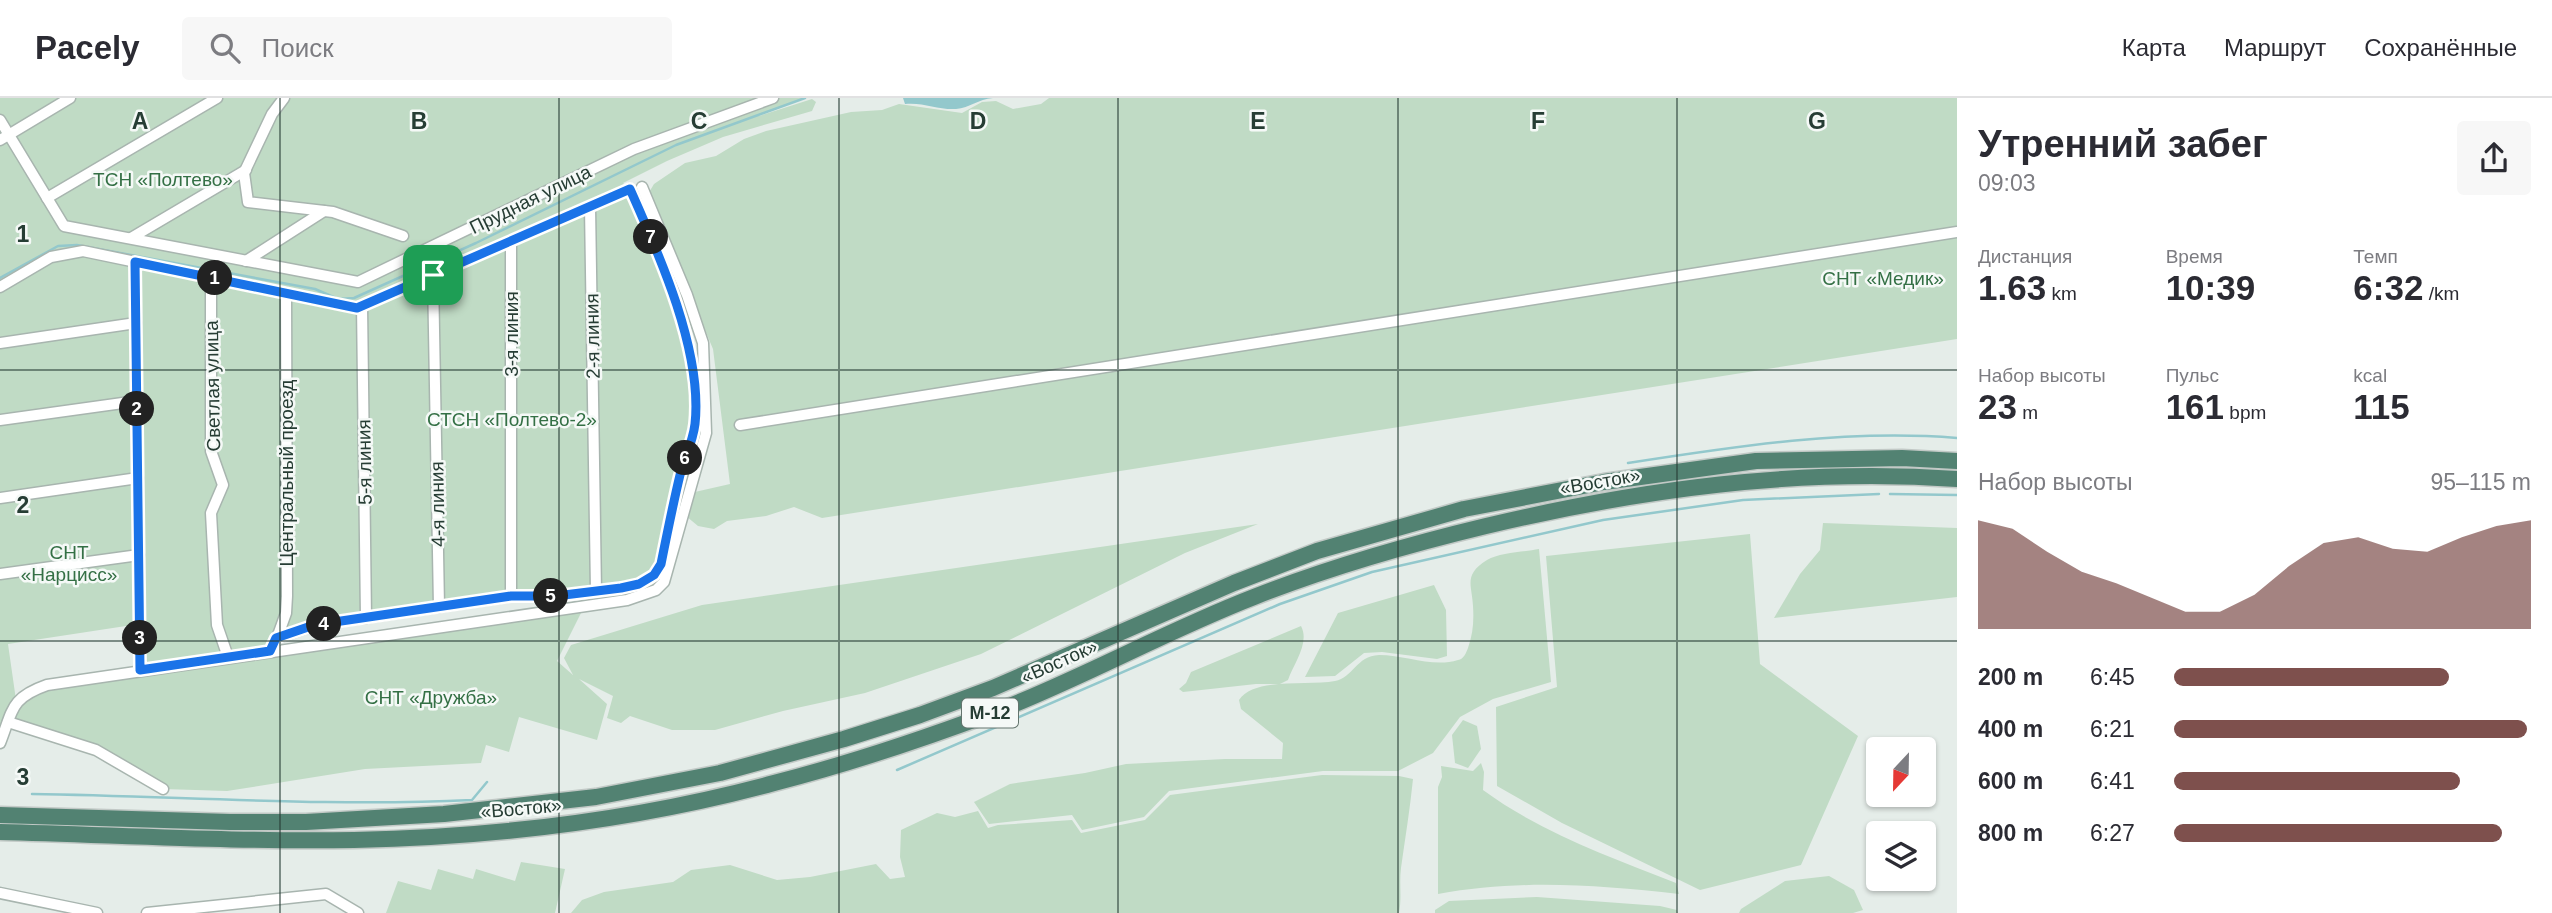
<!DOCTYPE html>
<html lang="ru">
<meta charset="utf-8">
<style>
body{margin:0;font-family:Arial,sans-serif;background:#f7f7f7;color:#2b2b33;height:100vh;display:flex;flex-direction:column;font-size:26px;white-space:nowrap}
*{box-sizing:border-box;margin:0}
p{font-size:23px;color:#7c7c81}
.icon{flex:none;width:38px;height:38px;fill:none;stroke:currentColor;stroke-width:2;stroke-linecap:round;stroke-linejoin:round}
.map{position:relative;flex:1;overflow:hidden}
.panel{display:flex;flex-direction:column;background:#fff;width:595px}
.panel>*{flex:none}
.needle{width:46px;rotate:202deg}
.controls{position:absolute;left:1866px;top:639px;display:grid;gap:14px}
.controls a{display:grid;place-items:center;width:70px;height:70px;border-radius:7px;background:#fff;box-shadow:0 2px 5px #0004;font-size:35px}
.pin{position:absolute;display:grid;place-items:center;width:60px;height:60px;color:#fff;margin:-30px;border-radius:14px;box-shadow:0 4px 10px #0006}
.km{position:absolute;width:35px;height:35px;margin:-18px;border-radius:50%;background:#222;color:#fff;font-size:19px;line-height:35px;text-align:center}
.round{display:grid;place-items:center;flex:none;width:74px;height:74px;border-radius:7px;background:#f7f7f7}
.head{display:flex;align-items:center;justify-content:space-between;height:119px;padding:0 21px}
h1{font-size:38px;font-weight:600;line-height:52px}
.stats{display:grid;grid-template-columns:repeat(3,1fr);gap:10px;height:119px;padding:7px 21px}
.stats div{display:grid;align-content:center}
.stats b{font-size:35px;font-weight:600}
.stats small{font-size:19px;font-weight:400}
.stats p{font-size:19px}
.chart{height:196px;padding:14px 21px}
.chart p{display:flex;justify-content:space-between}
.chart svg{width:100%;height:126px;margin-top:7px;fill:#7e504d;opacity:.7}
ul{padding:0 21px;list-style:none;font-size:23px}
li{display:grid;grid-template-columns:112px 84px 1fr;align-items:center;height:52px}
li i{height:18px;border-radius:9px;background:#7e504d}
header{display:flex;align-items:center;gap:42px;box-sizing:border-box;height:98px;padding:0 35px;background:#fff;border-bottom:2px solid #e1e1e2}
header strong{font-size:33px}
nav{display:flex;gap:38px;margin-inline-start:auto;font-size:24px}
.search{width:490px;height:63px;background:#f7f7f7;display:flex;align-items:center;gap:18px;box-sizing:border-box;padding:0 24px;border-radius:7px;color:#7c7c81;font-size:26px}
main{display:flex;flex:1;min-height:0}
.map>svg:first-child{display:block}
.green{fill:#c0dbc5;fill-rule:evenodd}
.water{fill:#93c8cc}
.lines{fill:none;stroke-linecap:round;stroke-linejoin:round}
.stream{stroke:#93c8cc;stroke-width:2.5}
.minor-casing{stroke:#a8b5af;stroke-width:13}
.trunk-casing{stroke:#c2c9c6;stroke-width:19}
.minor{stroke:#fff;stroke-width:10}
.trunk{stroke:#528272;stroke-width:16}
.route-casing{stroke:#fff;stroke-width:14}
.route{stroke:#1a73e8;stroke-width:9}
.grid{fill:none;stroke:#263d34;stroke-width:2;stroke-opacity:0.55}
.labels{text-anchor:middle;stroke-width:5;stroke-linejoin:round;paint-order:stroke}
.shield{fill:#f5f9f7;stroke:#64756e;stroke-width:2}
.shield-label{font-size:18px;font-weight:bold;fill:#263d34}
.park-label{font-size:19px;fill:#347045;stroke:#f5f9f7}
.street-label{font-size:19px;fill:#263d34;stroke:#f5f9f7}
.grid-label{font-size:23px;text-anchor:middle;font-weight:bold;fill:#263d34;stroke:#f5f9f7;stroke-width:5;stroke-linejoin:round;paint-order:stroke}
</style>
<header>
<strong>Pacely</strong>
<div class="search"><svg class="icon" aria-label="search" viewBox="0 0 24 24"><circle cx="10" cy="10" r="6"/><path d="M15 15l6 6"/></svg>Поиск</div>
<nav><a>Карта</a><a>Маршрут</a><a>Сохранённые</a></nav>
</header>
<main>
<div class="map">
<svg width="1957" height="815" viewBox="0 0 1957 815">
<rect width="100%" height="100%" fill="#e5ede9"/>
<g class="green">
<path d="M0,0H805L758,17L759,18L812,1L816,4L812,13L723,39L667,63L623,85L630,91L686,244L695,326L661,465L639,486L511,498L366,520L277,540L271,552L585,507L557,563L573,577L564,560L571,547L702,507L1258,426L1185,455L981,556L865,595L783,613L715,632H672L630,618L621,625L607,620L613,598L579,581L607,606L597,642L519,619L509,654L486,647L481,665L365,671L227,693L163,691L96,652L8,625L0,638ZM139,526L140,572L25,596L16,602L8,546Z"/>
<polygon points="1049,0 1957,0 1957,241 822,420 794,409 766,418 727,423 714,431 698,428 686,418 686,396 730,386 713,251 648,96 654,86 685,65 716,58 744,41 766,33 851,14 882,12 899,6 962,15 982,4 996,3 1013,11 1041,6"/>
<polygon points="1823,425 1957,430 1957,499 1774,520 1800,476 1820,452"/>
<polygon points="1750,436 1760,566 1858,638 1801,767 1700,792 1562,725 1497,688 1496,609 1557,589 1546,458"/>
<path d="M1539,451L1551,584L1493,601L1460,619L1433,655L1398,673H1323L1169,693L1144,719L1082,732L1072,717L989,726L974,704L1010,686L1085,675L1126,666L1225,661H1282L1283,645L1241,611L1239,602C1254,579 1309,588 1335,583C1353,580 1356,558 1379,557C1406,557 1433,570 1458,562C1464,561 1466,555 1468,550C1473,536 1474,523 1473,508C1472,487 1463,477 1487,462C1500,454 1524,454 1539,451Z"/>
<polygon points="1434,487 1446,512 1447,558 1437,561 1382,554 1364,555 1335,578 1305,579 1338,515"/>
<path d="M1301,528C1310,545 1294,565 1288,582L1280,586H1256L1183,594L1179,591L1186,585L1191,574Z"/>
<polygon points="1463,622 1477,628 1481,651 1468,670 1455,665 1452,637"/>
<path d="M1481,665L1484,674L1483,692C1540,734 1610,759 1676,785L1679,796C1596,787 1520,781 1438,796V689L1442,679L1441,668L1473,673Z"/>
<path d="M1322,677L1399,678L1413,681C1410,711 1405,741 1401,770C1399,785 1402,800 1399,815H571L582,802L604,794L673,784L691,772L730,767L777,782L810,779L876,766L890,781L905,779L900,759L901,732L937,715L955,719L978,713L988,730L998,727L1072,722L1081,735L1145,722L1170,697Z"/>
<polygon points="521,764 565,771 555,815 386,815 398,783 431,792 438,771 473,781 476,771 515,783"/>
<polygon points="1829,778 1854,792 1863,812 1853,815 1739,815 1741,811 1785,783"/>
<polygon points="1537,799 1660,808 1677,812 1678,815 1435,815 1435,812 1449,803"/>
</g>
<path class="water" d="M903,0H993C978,1 970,10 956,11C938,12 923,4 905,6Z"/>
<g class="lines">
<g class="stream">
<polyline points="0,180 58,148 77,147 315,191 338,201 354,200 476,145 676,47 805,0"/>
<path d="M1628,365C1737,348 1847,331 1957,340"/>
<polyline points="1890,396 1957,397"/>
<polyline points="897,672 1280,506 1372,474 1603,422 1743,402 1879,396"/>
<path d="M32,696C179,698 325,709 472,702L487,684"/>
</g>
<defs>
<g id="minor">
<polyline points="284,0 272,16 244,75 248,104 333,114 403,138"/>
<polyline points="0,22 64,128 358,184 634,51 773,0"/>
<polyline points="0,42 70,0"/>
<polyline points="47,100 217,0"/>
<polyline points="590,109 596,493"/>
<polyline points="131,140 246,72"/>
<polyline points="511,143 511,498"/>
<polyline points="246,163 324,113"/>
<polyline points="135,164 140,572"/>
<polyline points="433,177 439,509"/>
<polyline points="211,179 211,353 223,387 211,415 217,527 228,559"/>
<path d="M0,189L51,159L83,153L357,210L630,91C659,156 702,253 695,326C693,343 685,360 680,377C673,406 667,436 661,465L654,477L639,486L621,490L556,498H511L314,527L277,540"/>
<polyline points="362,207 366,520"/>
<polyline points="0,245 136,225"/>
<polyline points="0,322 137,303"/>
<polyline points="740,327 1957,134"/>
<polyline points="0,400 138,380"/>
<polyline points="0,476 139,457"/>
<polyline points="277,540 286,515 287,498 286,195"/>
<polyline points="8,624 96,652 163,691"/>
<path d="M0,645C13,612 10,600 47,587L627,502L656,492L664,484L706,335L703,245L687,197L642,89"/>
<polyline points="0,795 97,815"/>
<polyline points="147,815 326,796 358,815"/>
</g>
<g id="trunk">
<polyline points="0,717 230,724 306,724 444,716 596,699 720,675 844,641 920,617 993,590 1234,485 1317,453 1464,411 1604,384 1756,363 1902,360 1957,363"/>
<path d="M0,734C118,737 236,744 354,742C496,739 637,722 774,685C848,666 923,641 995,614C1083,580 1166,533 1254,499C1330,469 1407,447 1486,428C1642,391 1797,370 1957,381"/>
</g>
</defs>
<use href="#minor" class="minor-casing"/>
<use href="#trunk" class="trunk-casing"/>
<use href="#minor" class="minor"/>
<use href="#trunk" class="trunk"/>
</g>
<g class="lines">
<defs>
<path id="route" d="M630,91C659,156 703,254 695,326C693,343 685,360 680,377C673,406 667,436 661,466L654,477L639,486L621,490L556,498H511L314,527L276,540L270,553L140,572L135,164L357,210Z"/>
</defs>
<use href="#route" class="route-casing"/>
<use href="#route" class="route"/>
</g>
<path class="grid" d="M280,0V815M559,0V815M839,0V815M1118,0V815M1398,0V815M1677,0V815M0,272H1957M0,543H1957"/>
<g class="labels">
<rect class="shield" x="962" y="600.5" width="56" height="29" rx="5"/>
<g class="shield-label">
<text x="990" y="621">М-12</text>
</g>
<g class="park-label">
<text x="163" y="88">ТСН «Полтево»</text>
<text x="1883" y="187">СНТ «Медик»</text>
<text x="512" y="328">СТСН «Полтево-2»</text>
<text x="69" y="461">СНТ<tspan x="69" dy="22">«Нарцисс»</tspan></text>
<text x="431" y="606">СНТ «Дружба»</text>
</g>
<g class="street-label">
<text transform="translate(530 101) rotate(-26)" y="7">Прудная улица</text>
<text transform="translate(511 236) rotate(-90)" y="7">3-я линия</text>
<text transform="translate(592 238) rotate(-91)" y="7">2-я линия</text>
<text transform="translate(212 288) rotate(-91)" y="7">Светлая улица</text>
<text transform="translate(364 364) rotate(-91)" y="7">5-я линия</text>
<text transform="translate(286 375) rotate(-90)" y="7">Центральный проезд</text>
<text transform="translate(1600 383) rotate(-10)" y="7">«Восток»</text>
<text transform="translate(437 406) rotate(-91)" y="7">4-я линия</text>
<text transform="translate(1059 563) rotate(-24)" y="7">«Восток»</text>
<text transform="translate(521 710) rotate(-5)" y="7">«Восток»</text>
</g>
</g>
<g class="grid-label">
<text x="140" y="31">A</text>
<text x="419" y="31">B</text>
<text x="699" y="31">C</text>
<text x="978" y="31">D</text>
<text x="1258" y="31">E</text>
<text x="1538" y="31">F</text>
<text x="1817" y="31">G</text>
<text x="23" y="144">1</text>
<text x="23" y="415">2</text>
<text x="23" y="687">3</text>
</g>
</svg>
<div class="controls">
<a><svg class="needle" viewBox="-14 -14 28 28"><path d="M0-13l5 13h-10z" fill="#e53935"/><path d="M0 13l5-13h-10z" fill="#7c7c81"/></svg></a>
<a><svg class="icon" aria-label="layers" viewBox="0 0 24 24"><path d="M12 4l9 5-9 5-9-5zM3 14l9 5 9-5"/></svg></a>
</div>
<div class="pin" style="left:433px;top:177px;background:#1e9e55"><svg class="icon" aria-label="arrive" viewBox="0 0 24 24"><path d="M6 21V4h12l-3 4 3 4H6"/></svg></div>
<b class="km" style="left:215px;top:180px">1</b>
<b class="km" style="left:137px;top:311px">2</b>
<b class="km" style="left:140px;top:540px">3</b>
<b class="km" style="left:324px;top:526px">4</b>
<b class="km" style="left:551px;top:498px">5</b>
<b class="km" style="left:685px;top:360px">6</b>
<b class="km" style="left:651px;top:139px">7</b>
</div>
<section class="panel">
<div class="head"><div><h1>Утренний забег</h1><p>09:03</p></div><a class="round"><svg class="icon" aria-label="share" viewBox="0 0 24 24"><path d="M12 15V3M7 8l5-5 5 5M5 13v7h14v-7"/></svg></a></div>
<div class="stats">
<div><p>Дистанция</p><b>1.63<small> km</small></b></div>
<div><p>Время</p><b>10:39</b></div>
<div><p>Темп</p><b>6:32<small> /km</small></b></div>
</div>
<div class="stats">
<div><p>Набор высоты</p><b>23<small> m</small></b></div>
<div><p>Пульс</p><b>161<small> bpm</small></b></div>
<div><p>kcal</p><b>115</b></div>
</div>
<div class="chart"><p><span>Набор высоты</span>95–115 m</p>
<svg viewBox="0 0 160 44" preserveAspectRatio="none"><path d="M0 44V6L10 9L20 17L30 24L40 28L50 33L60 38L70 38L80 32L90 22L100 14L110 12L120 16L130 17L140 12L150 8L160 6V44z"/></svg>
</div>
<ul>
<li><b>200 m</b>6:45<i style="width:77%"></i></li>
<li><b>400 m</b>6:21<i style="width:99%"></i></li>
<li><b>600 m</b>6:41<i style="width:80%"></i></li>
<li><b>800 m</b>6:27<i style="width:92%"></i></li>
</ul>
</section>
</main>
